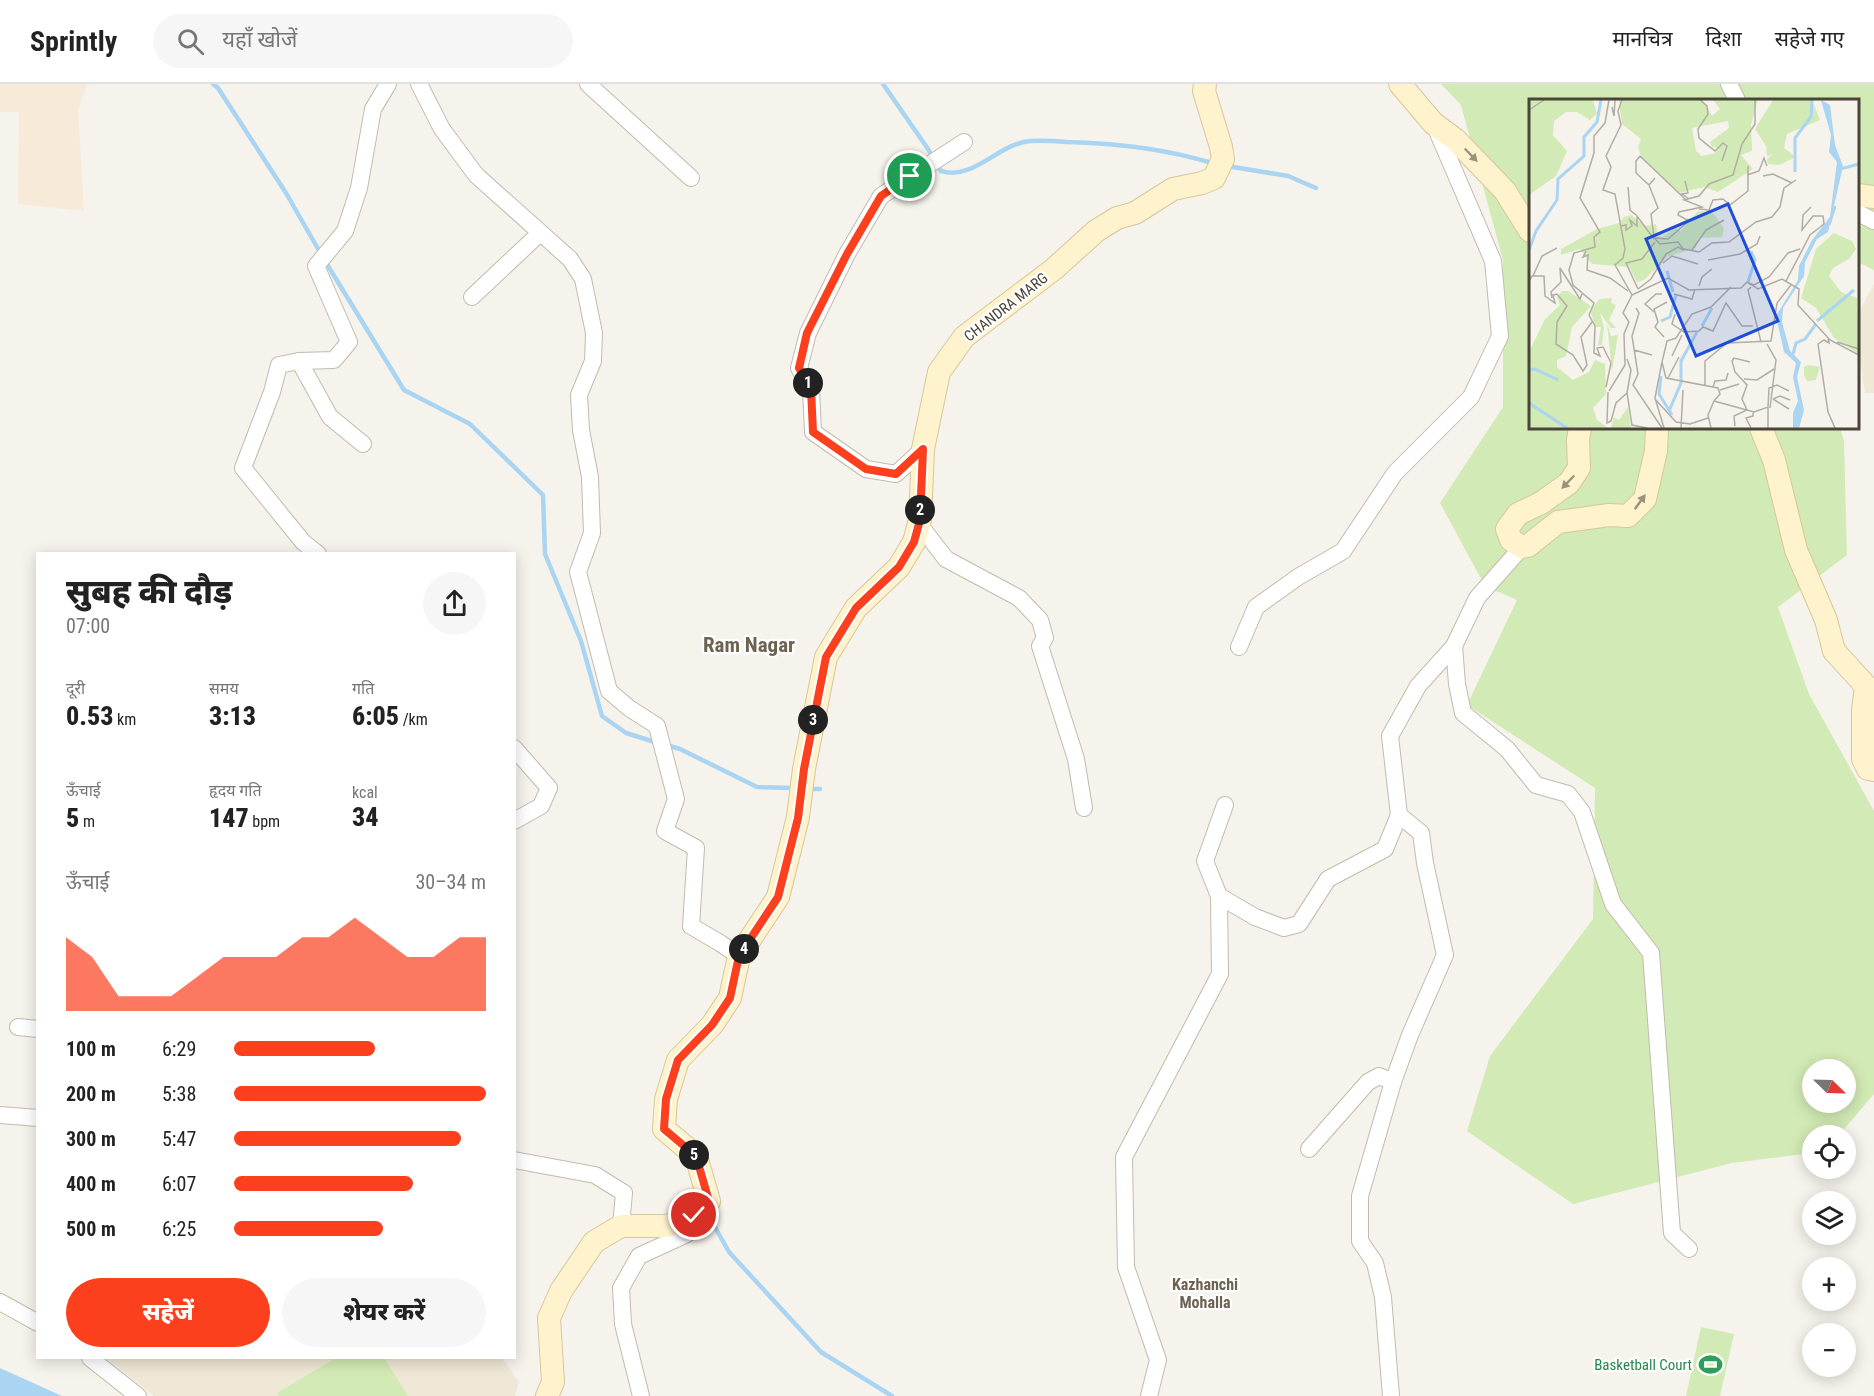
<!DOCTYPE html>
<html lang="hi">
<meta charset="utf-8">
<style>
body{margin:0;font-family:"Roboto Condensed","Noto Sans Devanagari",sans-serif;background:#f6f6f6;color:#222;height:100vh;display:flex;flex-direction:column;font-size:22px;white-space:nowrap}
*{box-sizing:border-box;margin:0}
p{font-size:20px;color:#767676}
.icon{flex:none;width:33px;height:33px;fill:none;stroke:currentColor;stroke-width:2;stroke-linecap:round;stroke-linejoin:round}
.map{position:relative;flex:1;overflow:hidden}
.drawer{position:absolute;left:36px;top:468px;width:480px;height:807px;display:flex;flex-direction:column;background:#fff;border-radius:0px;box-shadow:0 3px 15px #0003}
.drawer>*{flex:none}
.needle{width:39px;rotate:113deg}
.tools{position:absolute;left:1802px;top:975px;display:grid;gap:12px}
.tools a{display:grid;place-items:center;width:54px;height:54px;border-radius:50%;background:#fff;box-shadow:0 3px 15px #0003;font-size:30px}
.pin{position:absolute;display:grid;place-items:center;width:51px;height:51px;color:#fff;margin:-26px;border:3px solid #fff;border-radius:50%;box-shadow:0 2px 6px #0007}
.km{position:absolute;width:30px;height:30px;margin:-15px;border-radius:50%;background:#222;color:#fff;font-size:16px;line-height:30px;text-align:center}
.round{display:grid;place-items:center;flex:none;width:63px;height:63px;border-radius:32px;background:#f6f6f6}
.overview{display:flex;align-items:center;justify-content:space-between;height:102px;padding:0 30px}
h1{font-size:33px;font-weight:800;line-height:45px}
.metrics{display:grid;grid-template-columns:repeat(3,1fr);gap:9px;height:102px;padding:6px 30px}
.metrics div{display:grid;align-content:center}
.metrics b{font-size:26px;font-weight:800}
.metrics small{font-size:16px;font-weight:400}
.metrics p{font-size:16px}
.chart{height:168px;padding:12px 30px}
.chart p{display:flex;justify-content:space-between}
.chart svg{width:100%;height:108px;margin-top:6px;fill:#fc3f1d;opacity:.7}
.cta{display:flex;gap:12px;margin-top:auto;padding:12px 30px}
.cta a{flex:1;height:69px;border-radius:36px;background:#fc3f1d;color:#fff;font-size:24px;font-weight:800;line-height:69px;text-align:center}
.cta a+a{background:#f6f6f6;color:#222}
ul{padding:0 30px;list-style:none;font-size:20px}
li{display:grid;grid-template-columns:96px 72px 1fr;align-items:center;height:45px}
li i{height:15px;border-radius:8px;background:#fc3f1d}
header{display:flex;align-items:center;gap:36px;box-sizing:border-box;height:84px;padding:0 30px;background:#fff;border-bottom:2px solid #e0e0e0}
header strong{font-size:28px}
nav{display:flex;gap:33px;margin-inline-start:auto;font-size:21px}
.search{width:420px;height:54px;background:#f6f6f6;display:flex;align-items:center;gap:15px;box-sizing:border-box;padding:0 21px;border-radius:33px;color:#767676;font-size:22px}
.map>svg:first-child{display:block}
.commercial{fill:#f7ead8}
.education{fill:#efe8d6}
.green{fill:#d2eab5;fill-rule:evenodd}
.water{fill:#a9d4f2}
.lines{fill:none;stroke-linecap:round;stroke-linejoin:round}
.stream{stroke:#a9d4f2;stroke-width:4.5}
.street-casing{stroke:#c2bbae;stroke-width:18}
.secondary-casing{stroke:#d6c79b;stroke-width:24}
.street{stroke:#fff;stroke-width:16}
.secondary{stroke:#fff3cd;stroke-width:22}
.oneway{fill:#9c937c}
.route-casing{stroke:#fff;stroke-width:12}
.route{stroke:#fc3f1d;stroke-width:8}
.labels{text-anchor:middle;stroke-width:4.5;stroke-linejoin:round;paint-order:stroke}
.street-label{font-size:15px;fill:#4b4439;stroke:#fff}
.leisure-label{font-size:15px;fill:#27864d;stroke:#fff;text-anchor:end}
.neighbourhood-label{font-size:16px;font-weight:bold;fill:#6e6250;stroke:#fff}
.district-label{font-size:21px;font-weight:bold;fill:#6e6250;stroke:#fff}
.inset-river{fill:none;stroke:#a9d4f2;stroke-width:3}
.inset-road{fill:none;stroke:#b2ada4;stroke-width:1.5}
.view{fill:#1d4ed8;fill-opacity:0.15;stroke:#1d4ed8;stroke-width:3}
.inset-edge{fill:none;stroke:#4b4439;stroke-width:3}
</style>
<header>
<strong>Sprintly</strong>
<div class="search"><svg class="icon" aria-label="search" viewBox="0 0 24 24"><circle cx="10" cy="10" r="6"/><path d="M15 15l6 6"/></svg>यहाँ खोजें</div>
<nav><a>मानचित्र</a><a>दिशा</a><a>सहेजे गए</a></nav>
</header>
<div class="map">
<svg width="1874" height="1312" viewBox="0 0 1874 1312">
<rect width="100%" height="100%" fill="#f6f3ec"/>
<polygon class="commercial" points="0,0 87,0 78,26 84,127 18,120 19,28 0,28"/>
<g class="education">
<polygon points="1874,200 1874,309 1865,309 1858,261 1858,230"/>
<polygon points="106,1274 502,1274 519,1298 515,1312 154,1312"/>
</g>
<g class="green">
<path d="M1441,0H1874V186L1858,178V16H1530V344H1840L1844,357L1847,471L1778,523L1809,610L1874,727V1010L1839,1051L1812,1052V1069L1732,1079L1573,1120L1467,1047L1490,972L1593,835L1595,704L1467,621L1517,516L1485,502L1440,419L1503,323V176L1461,21ZM1812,986H1845V1018H1812Z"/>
<polygon points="1701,1243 1734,1250 1720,1312 1686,1312"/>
<polygon points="336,1274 384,1274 408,1312 279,1312 277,1309"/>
</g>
<polygon class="water" points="0,1284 62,1312 0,1312"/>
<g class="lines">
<g class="stream">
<polyline points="213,0 218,4 286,109 321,170"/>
<path d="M883,0L928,65L941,87C974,97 997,60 1030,57C1042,56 1055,57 1067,58C1116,59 1165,65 1212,79"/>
<polyline points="1227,82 1288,92 1316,104"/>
<polyline points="325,177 404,306 470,340 543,411 545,470 581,557 602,632 626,649 658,659"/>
<polyline points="666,661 680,665 757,703 795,704"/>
<polyline points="809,705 820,705"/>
<polyline points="702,1133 716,1145 729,1168 821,1268 892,1312"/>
</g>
<defs>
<g id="street">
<polyline points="419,0 442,45 476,91 570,175 583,195 594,249 593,277 579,311 581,346 590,393 592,449 578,488 609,607 629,624 657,642 676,715 665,747 696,764 691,842 720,859 739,872"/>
<polyline points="588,0 691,94"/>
<polyline points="1729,0 1737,16"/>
<polyline points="1858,129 1874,137"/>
<polyline points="472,213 540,149"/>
<polyline points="299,277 330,333 363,360"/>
<polyline points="923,365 896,390 866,385 813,348 811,305 799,284 808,249 847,170 881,112 964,58"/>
<polyline points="919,440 946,475 1019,514 1040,536 1045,554 1040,562 1076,675 1084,724"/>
<polyline points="318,470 303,458 243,384 272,308 279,281 299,277 334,276 349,258 316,182 345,147 359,104 373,25 388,0"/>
<polyline points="1454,562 1457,600 1463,629 1507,665 1536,701 1568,710 1582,728 1613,820 1651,869 1672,1149 1689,1165"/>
<polyline points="1239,563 1256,523 1298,493 1343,467 1395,389 1471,313 1500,252 1493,177 1434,40"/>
<polyline points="514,664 549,704 541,722 514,737"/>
<polyline points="1219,812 1255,833 1284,844 1299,840 1328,795 1385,765 1399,731"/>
<polyline points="18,943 38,945"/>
<polyline points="0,1031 38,1034"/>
<polyline points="1309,1065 1368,998 1379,992 1393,998"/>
<polyline points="514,1076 595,1091 624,1109 621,1142"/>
<polyline points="0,1218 38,1239"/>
<polyline points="90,1274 138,1312"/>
<polyline points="641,1312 623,1240 621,1204 639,1172 687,1150 694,1131"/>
<polyline points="1149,1312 1158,1276 1126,1183 1124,1073 1220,890 1219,812 1205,777 1225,721"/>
<polyline points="1391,1312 1383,1213 1375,1179 1360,1157 1360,1112 1393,998 1410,951 1445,871 1425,779 1421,749 1399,731 1390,652 1418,602 1454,562 1477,514 1522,463"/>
</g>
<g id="secondary">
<polyline points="1400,0 1433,39 1456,56 1505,107 1530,147"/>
<polyline points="1858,111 1874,113"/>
<polyline points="1580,344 1578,356 1579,384 1569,399 1541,419 1518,430 1507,445 1511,456 1522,463 1528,462 1558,438 1609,431 1628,432 1645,415 1656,367 1657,344"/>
<polyline points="1761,344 1774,376 1796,466 1826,536 1834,567 1866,602 1863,626 1863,675 1868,685 1874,686"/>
<polyline points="547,1312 553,1298 549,1234 561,1207 594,1158 621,1142 667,1142 694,1131 709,1117 696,1072 664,1045 666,1015 678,976 712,941 730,914 739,872 778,813 798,733 804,685 826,573 856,524 899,483 914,458 920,436 923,365 939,288 964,253 1054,185 1096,147 1117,134 1135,129 1173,105 1202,99 1214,94 1223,75 1221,63 1204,7 1205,0"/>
</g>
</defs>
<use href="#street" class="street-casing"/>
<use href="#secondary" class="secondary-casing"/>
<use href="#street" class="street"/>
<use href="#secondary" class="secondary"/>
</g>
<defs><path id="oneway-solid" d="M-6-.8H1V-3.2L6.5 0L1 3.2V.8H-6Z" transform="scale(1.5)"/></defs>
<g class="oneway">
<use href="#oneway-solid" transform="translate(1471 71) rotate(46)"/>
<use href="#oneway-solid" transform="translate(1568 398) rotate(134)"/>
<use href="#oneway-solid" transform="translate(1640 418) rotate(-54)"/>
</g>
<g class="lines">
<defs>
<polyline id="route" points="694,1131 709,1117 696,1072 664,1045 666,1015 678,976 712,941 730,914 739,872 778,813 798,734 804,685 826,573 856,524 899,483 914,458 920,436 923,365 896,390 866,385 813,348 811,305 799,284 807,249 847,170 881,112 910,92"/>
</defs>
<use href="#route" class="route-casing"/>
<use href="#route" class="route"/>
</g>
<defs>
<symbol id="stadium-bare" viewBox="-9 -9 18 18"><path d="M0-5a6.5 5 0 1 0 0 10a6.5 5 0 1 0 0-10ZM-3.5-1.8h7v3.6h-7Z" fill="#2e9e5b" stroke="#fff" stroke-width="2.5" paint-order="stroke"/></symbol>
</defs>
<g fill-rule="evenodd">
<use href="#stadium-bare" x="1694" y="1264" width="33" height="33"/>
</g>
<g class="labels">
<g class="street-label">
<text transform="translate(1006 223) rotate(-38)" y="5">CHANDRA MARG</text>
</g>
<g class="leisure-label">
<text x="1692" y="1286">Basketball Court</text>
</g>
<g class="neighbourhood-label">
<text x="1205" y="1206">Kazhanchi<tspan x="1205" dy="18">Mohalla</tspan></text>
</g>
<g class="district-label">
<text x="749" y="568">Ram Nagar</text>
</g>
</g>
<g transform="translate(1529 15)">
<rect width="330" height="330" fill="#f6f3ec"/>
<path d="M0,1H64L68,15L61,21L48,13H37L25,22L24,36L38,52L27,77L0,96ZM90,1H174L183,17L191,10L184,1H229L222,26L223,52L212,56L224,70L189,93L175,88L150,94L113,60L109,48L112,40L93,25ZM199,22L200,29L181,43L183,48L190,49L186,54L173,57L167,52L163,29ZM244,1H283L291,21L258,35L255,49L267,58L250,66L239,65L238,60L244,55L238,57L237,47L226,30ZM175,112L185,115L195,129L193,138L169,139L167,149L138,158L115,181L108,183L100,168L63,165L51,150L32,156V150L68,130L90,124L95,118L102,116L116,127L127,125L129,137L133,138L147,129L152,132L168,113ZM305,134L323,142L327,150L320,160L304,169L300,177L312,193L328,199L330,255L305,239L287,209L272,199L287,150ZM33,192H39L62,207L43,228L37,257L28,261V268L44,281L60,273L66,261L76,265L77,295L64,309L68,321L79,329H0V253L16,220L31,206L28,198ZM83,199L82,204L87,206L80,221L87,229H82L71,214L75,228L73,246H69L72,228H67L61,211L71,200ZM78,224L82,237L89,236L83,272ZM280,266L291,268L287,281L278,282L275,276V268ZM99,308L102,329H82L85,318L90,321Z" fill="#d2eab5" fill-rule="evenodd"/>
<path d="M292,1L301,6L306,46L314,67L299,133L288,140L276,163L275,177L254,209L253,223L261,252L272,263L268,278L275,311L270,329H264V314L269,302L264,278L267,264L255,253L247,217L269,181L270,167L283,141L301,118L308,63L300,53L302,36Z" fill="#a9d4f2"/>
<path class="inset-river" d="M311,70L330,65M266,73V39L282,18L283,1M300,126L306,107M0,151L7,132L28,101L29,80L55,57V38L68,23L72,1M138,172L144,193M219,183L226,161L222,152M132,222L141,218L147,196M288,222L325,191M173,227L183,209M264,255L267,244L276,240L287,225M0,271L6,270L29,281M132,277L130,295L143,316M0,304L38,329M140,312L152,284V262L168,233"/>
<path class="inset-road" d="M171,1L178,7L179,15L169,30L170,39L186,52L194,44L198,47L193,62M83,8L85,17L86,1M0,11L15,1M218,76L230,72L235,59L238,67M234,77L244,75L263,84M156,82L159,94L153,95L160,100M120,86L107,74V62L111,57L156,100M99,88L101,111L107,116M170,110L180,111L184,101L194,100L201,106L219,92V67M92,127L97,126V131L103,127L101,121L108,127V117L125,140M125,138L122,115L129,109L120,86L126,79M131,145L125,139L139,140L160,122L149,116L150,113L173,108L155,101L170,97L180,85L204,76L213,45L226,25V1M155,150L170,153L183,144L200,143L227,123L243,118L251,108L255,89L267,81M163,151L177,131L195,121M57,152L54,158L59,156L58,171L81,179L99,192M179,161L211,155L228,145L231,137M134,164L143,157L169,165M4,177L13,157L28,149M0,182L3,177H15L16,197L26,204L24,196L28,195L38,207L28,223L27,245L44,256L54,272L58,266L52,238L63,223M257,182L281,136L295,125L294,117H284L273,131L274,116L282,108M220,184L225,186L240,178L259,154L271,150M170,187L173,178L183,170M222,188L219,191L232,243M109,190L122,180L137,155L149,148L155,151L149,143L131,145M109,190L97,164L113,160L126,143M145,195L163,200L166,190M103,196L139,179L160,191L212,189L218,183L229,190L253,180L270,190L269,206L301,241L330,256M23,199L22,193L32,183L31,169L51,200L53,195M107,209L110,214L103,237L109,275L104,286L133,329M125,213L116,205L127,195H133M146,215L143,225L155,233L170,232L174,228L184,232L197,204L213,227H224M135,238L126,228L129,223L125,210L138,203M299,240L300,244L295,241L289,245L299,313L306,329M308,243L330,250M238,245L247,261L241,309M105,251L123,256M143,257L153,236M98,260L102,271L98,294M133,263L138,242L147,239L163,215L182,208L202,188M139,279L150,258M215,280L228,281L245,270M176,286V262L198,244L242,242L248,204L262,186M77,288L82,264L74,248L68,249L71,257L65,254L66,227L60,216L65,204L44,186L40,171L45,154L66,148L65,138L71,133L51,99L65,54V37L76,24L80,1M184,288L186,282L197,281L199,274M191,291L210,285M80,292L96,266L95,235L100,223L94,214L103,196L86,166L94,159L96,150L86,95L74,91L82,68L77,57L92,26L89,12L93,1M79,293L78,324L82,322L87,304L98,294L103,326L118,329M126,300L147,323L161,325L179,319M244,300L251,297L261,301M244,300L260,310M239,308L240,289L248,286L260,292M206,327L205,317L218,311L213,300L218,286L206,273L203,262L205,259L221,263M135,329L126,299L133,263L137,279L189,289L191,295L185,302L225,313L239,308V329M152,329L154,291M182,329L179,316L185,302M222,329L217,319L224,317V313"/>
<path class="view" d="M199,105L249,222L167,257L117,140Z"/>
<rect width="330" height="330" class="inset-edge"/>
</g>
</svg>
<div class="tools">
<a><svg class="needle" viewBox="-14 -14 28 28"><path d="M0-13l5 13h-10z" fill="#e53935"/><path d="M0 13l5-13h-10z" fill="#767676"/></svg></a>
<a><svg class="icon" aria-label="locate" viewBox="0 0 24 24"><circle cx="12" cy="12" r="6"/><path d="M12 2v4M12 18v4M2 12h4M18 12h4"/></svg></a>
<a><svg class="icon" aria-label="layers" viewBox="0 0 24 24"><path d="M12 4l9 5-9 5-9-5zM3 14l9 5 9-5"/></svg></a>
<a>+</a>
<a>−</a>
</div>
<div class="pin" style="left:910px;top:92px;background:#1e9e55"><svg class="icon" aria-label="arrive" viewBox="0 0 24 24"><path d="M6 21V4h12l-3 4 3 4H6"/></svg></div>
<div class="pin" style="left:694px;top:1131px;background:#d93025"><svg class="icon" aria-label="check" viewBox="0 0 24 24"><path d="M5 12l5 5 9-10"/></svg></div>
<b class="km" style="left:808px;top:299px">1</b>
<b class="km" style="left:920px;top:426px">2</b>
<b class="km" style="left:813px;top:636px">3</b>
<b class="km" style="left:744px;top:865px">4</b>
<b class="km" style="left:694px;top:1071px">5</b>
<section class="drawer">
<div class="overview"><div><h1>सुबह की दौड़</h1><p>07:00</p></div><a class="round"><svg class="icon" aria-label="share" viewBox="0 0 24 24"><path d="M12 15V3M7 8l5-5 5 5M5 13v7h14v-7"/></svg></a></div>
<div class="metrics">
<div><p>दूरी</p><b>0.53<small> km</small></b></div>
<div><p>समय</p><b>3:13</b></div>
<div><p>गति</p><b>6:05<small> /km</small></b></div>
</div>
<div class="metrics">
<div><p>ऊँचाई</p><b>5<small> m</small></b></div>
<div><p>हृदय गति</p><b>147<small> bpm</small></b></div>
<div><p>kcal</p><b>34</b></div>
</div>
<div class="chart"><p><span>ऊँचाई</span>30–34 m</p>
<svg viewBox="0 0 160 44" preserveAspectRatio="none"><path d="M0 44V14L10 22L20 38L30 38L40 38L50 30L60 22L70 22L80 22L90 14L100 14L110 6L120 14L130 22L140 22L150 14L160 14V44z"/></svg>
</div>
<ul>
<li><b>100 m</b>6:29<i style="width:56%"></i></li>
<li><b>200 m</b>5:38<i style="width:100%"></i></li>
<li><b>300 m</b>5:47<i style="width:90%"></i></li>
<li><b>400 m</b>6:07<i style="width:71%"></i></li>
<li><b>500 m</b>6:25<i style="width:59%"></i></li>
</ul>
<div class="cta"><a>सहेजें</a><a>शेयर करें</a></div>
</section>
</div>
